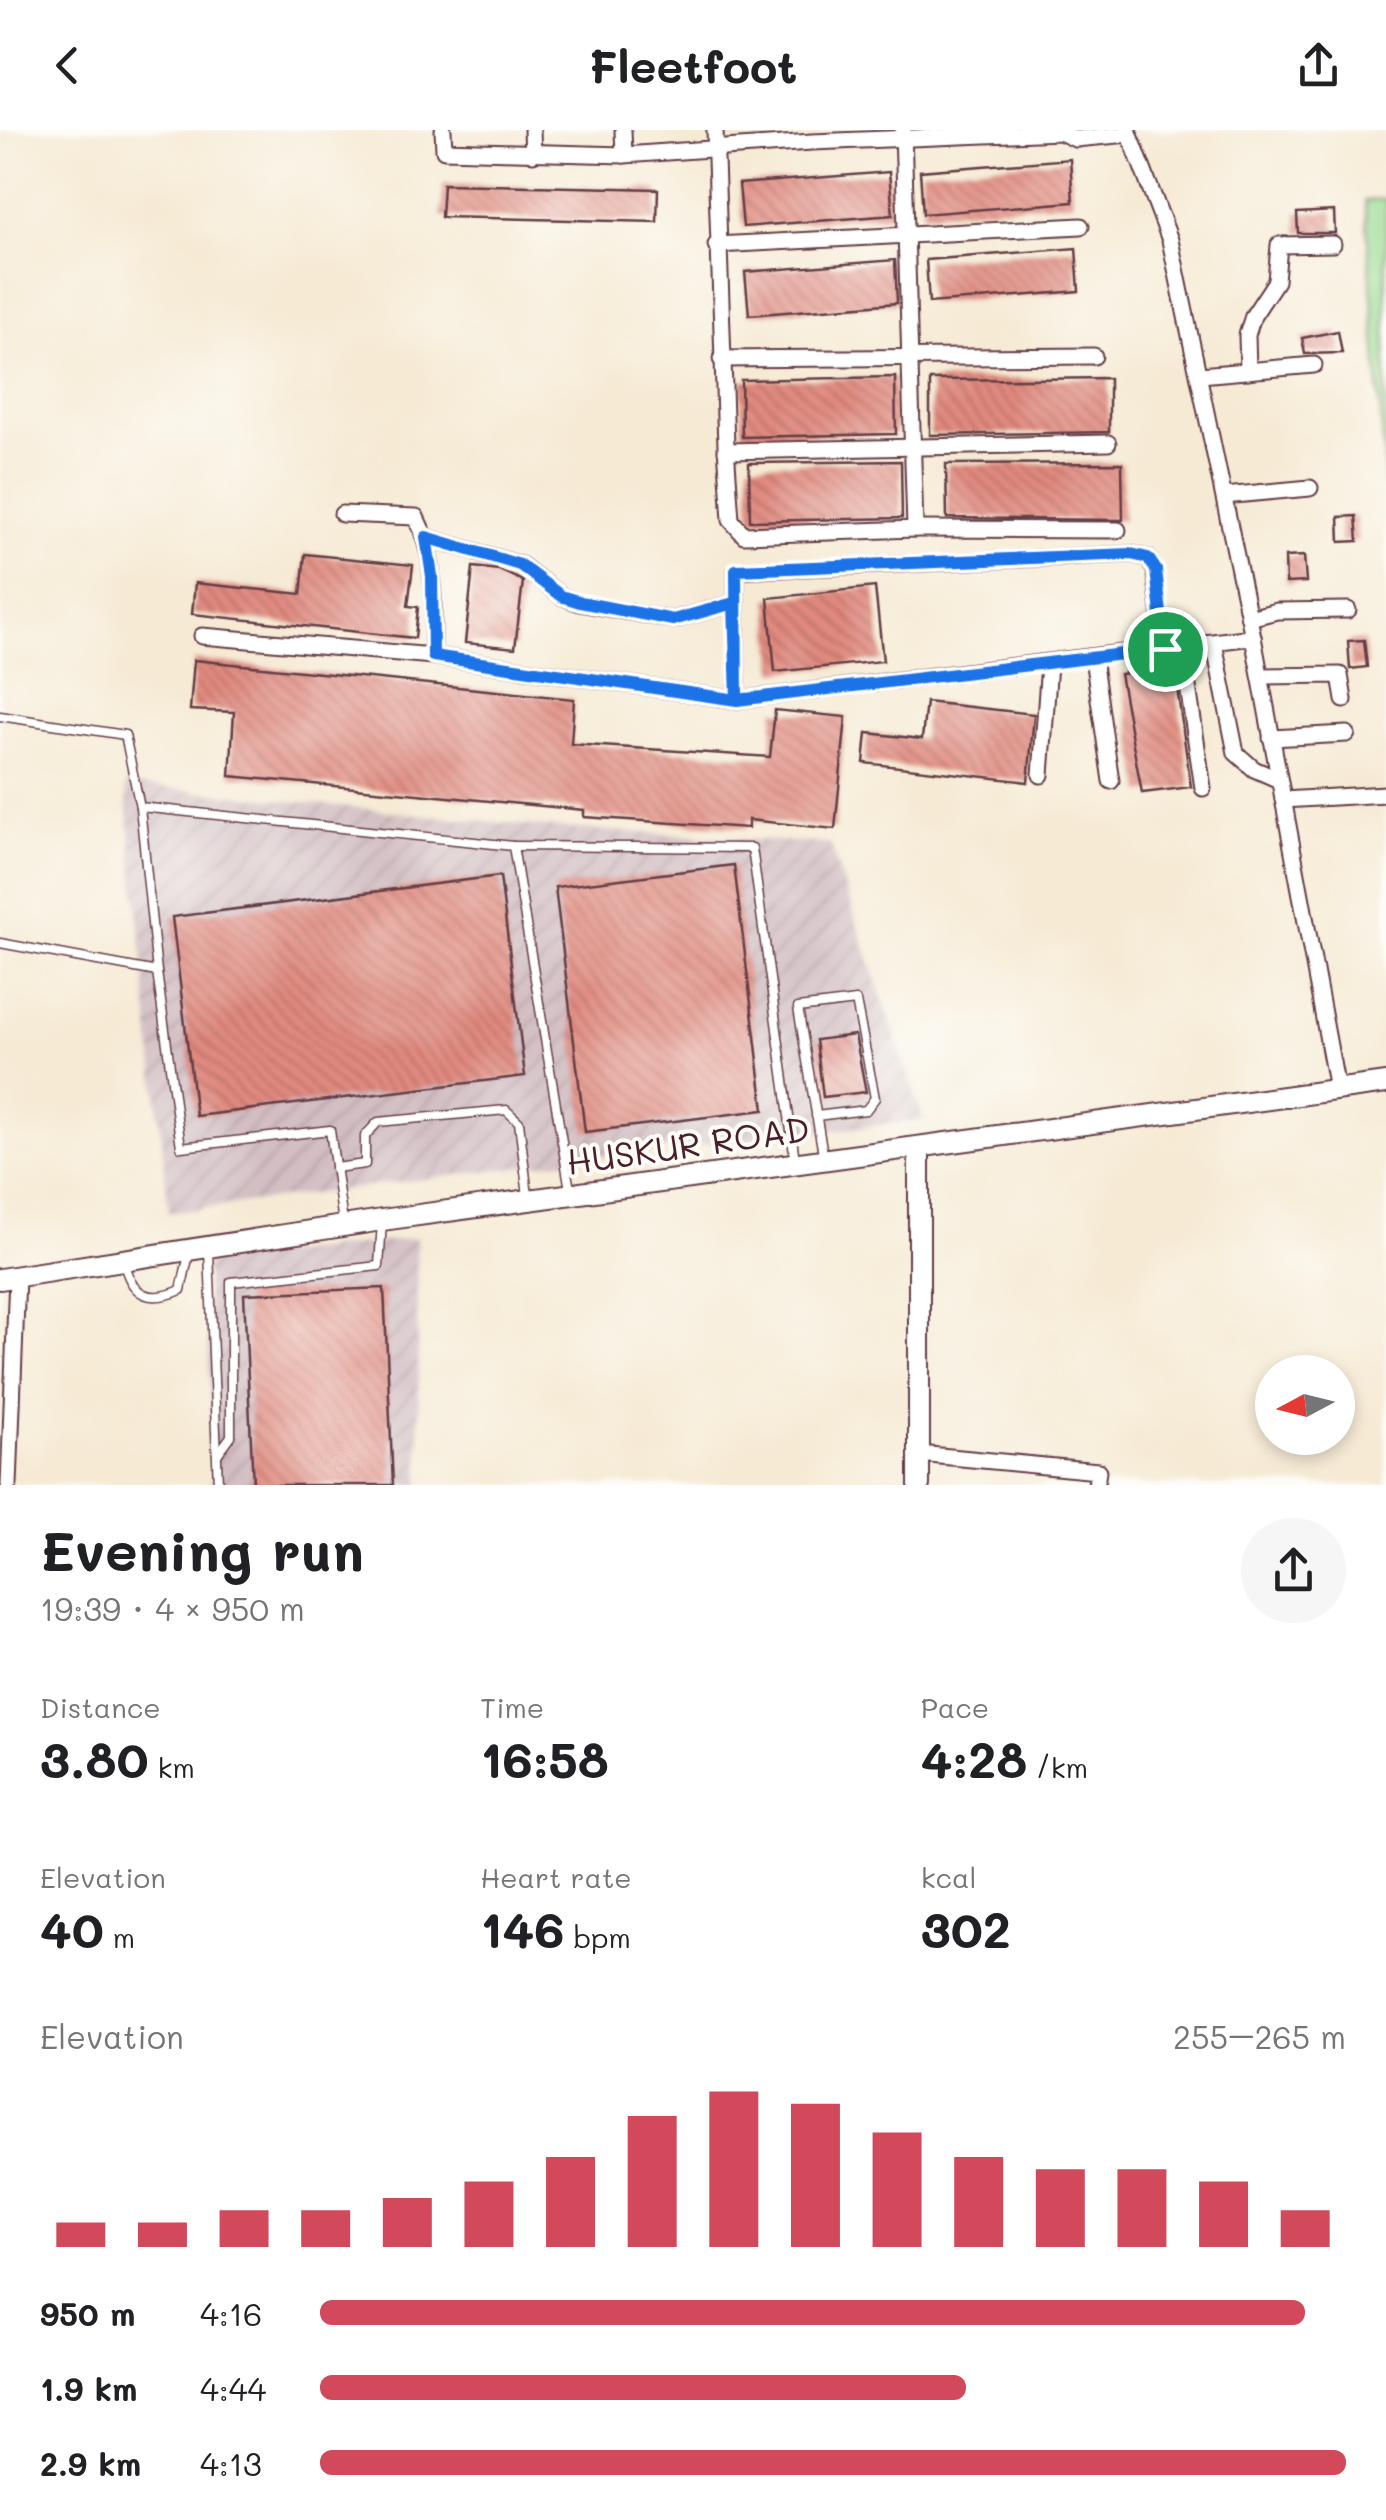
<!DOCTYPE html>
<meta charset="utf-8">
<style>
body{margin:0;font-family:Mali,sans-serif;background:#f6f6f6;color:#202124;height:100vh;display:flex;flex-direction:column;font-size:38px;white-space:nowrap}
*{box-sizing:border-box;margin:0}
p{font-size:32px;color:#757577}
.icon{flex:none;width:55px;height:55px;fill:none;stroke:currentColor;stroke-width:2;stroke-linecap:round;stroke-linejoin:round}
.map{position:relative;height:1355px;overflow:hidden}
.side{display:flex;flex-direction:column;background:#fff;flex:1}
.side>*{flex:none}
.needle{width:65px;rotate:263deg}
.controls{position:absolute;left:1255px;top:1225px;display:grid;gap:20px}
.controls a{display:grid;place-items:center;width:100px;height:100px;border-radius:50%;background:#fff;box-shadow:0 5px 15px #0003;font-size:50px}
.pin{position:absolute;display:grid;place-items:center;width:85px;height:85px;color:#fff;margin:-42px;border:5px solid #fff;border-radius:50%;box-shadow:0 2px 10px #0007}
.round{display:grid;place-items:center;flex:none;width:105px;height:105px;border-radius:52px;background:#f6f6f6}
.summary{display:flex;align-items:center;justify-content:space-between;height:170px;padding:0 40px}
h1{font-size:55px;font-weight:800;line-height:75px}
.metrics{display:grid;grid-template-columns:repeat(3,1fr);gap:15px;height:170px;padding:10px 40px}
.metrics div{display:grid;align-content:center}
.metrics b{font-size:50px;font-weight:800}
.metrics small{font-size:28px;font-weight:400}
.metrics p{font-size:28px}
.chart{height:280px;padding:20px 40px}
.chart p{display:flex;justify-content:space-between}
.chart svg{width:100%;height:180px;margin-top:10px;stroke:#d1495b;stroke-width:6}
ul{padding:0 40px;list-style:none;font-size:32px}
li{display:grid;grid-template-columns:160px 120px 1fr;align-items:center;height:75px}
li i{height:25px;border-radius:12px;background:#d1495b}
header{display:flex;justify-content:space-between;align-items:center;height:130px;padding:0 40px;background:#fff;font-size:45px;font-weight:800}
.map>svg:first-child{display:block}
.industrial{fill:url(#industrial-furrows)}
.pitch{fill:#9adb91;stroke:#727d5e;stroke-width:2.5}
.building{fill:url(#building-back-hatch)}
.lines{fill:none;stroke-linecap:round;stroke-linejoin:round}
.service-casing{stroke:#643d44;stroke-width:11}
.minor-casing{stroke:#643d44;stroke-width:19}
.tertiary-casing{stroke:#643d44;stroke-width:24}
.service{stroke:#fff;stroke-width:8}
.minor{stroke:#fff;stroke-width:15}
.tertiary{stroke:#fff;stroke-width:20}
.route-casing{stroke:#fff;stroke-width:20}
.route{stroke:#1a73e8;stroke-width:12}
.labels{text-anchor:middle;stroke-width:8;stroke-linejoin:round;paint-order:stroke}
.street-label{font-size:35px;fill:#4a1f2b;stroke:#fdfcf7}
</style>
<header><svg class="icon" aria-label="back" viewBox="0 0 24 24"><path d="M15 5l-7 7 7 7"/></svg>Fleetfoot<svg class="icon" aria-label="share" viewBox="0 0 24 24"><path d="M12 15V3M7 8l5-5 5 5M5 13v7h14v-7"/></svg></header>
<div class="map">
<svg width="1386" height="1355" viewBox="0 0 1386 1355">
<defs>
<pattern id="industrial-furrows" width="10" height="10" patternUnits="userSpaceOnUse" patternTransform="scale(2.5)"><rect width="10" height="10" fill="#d2bec3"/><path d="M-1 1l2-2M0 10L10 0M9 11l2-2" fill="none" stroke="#b6a3a8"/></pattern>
<pattern id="building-back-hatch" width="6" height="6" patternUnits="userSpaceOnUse" patternTransform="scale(2.5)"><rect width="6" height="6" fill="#e18a7f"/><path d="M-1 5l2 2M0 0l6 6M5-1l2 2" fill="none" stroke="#b87068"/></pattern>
</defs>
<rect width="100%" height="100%" fill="#fdfcf7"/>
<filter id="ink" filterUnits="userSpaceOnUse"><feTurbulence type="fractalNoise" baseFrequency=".01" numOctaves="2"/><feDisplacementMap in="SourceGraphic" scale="20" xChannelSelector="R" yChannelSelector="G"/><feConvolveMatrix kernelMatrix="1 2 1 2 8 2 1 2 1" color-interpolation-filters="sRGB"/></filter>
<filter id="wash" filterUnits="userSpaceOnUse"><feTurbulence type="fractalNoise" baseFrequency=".0048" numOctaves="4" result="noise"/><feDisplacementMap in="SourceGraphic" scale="40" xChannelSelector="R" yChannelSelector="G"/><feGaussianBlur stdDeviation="2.25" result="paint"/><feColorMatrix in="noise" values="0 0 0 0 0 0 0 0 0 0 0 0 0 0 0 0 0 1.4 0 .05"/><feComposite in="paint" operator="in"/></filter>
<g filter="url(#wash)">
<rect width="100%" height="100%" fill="#f6ead4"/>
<g class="industrial">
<polygon points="125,654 532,696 830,714 924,990 585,1028 169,1083"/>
<polygon points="416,1108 420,1355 212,1355 206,1133"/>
</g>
<polygon class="pitch" points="1386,69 1386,358 1365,71"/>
<g id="blocks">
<g class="building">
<polygon points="1070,29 1073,72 923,84 920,41"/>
<polygon points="889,42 893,85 743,97 739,54"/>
<polygon points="443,54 658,59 657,92 441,87"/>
<polygon points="1334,81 1335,103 1298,103 1297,83"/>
<polygon points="1076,118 1079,161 929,173 926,130"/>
<polygon points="895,130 897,173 749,185 745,142"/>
<polygon points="1338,201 1342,223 1305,224 1302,208"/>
<polygon points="895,247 896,304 742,307 741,250"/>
<polygon points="1109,248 1109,302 930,305 930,250"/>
<polygon points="901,331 902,388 750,391 749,333"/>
<polygon points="1122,333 1123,390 947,388 946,334"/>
<polygon points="1356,386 1358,411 1340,412 1339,387"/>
<polygon points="305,424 413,435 408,476 418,477 415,508 192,484 195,453 301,464"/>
<polygon points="1304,426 1306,452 1286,453 1285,427"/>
<polygon points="473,437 499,440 523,451 515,518 465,513"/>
<polygon points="875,457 883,531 775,542 768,468"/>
<polygon points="1364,510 1367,537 1350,539 1348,511"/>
<polygon points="194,530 574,569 571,614 770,627 775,580 846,587 835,699 748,690 748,698 584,687 584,680 230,646 234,582 190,580"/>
<polygon points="1174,537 1191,657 1142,663 1120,544"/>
<polygon points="926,572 1034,584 1028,652 864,633 867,603 922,609"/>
<polygon points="734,735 764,980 585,1002 555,757"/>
<polygon points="500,746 525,946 196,986 172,787"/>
<polygon points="855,905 866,962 823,967 816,910"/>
<polygon points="384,1158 393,1355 253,1355 244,1164"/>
</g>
</g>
</g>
<g filter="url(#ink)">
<use href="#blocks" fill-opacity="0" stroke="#643d44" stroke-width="2.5"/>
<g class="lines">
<defs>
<g id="service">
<polyline points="0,586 125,605 140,677 157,842"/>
<polyline points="140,677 513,716 570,1060"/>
<polyline points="513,716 752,718 795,1030"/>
<polyline points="0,813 157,842 181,1017 330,1000 343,1093"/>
<polyline points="816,986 866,980 875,968 856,871 798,878 824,1030"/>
<polyline points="335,1038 365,1034 365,1006 378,992 506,980 519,992 528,1066"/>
<polyline points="209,1120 218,1355"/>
<path d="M124,1133C132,1167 151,1173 181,1160L189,1124"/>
<polyline points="217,1325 231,1306 231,1152 379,1136 382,1092"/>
</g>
<g id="minor">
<polyline points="443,0 444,20 624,25 812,12 1060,2 1075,9 1129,4"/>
<polyline points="532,0 533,24"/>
<polyline points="623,0 624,25"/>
<polyline points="715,0 726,316 731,390 744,405 915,399 903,0"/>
<polyline points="1128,0 1170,110 1253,507"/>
<polyline points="716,115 1081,96"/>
<polyline points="721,229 1094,226"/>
<polyline points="1248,241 1247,205 1253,186 1276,151 1279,115 1333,114"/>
<polyline points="1200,245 1314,235"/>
<polyline points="726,321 1108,313"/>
<polyline points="1224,366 1310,358"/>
<path d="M342,384L416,387C438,429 432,479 433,526"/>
<polyline points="915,399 1118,400"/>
<polyline points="426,407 521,435 561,466 580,473 673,490 734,473"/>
<polyline points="1249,488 1277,481 1348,480"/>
<polyline points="202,506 433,526 737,570 736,441 1131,424 1148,428 1155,440 1165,519"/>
<polyline points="1214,513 1236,623 1254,639 1279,650"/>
<polyline points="1182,516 1203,658"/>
<polyline points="1093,528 1111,651"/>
<polyline points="1260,546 1340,545 1344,570"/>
<polyline points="737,570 1253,507 1337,959"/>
<polyline points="1271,608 1347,604"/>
<polyline points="1041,645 1049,533"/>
<polyline points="1283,670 1386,664"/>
<polyline points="919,1324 1098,1341 1096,1355"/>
<polyline points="9,1355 17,1146"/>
</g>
<g id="tertiary">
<polyline points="919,1017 919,1355"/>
<polyline points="0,1149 382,1090 1386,953"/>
</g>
</defs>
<use href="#service" class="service-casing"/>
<use href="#minor" class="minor-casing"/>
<use href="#tertiary" class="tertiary-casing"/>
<use href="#service" class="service"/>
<use href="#minor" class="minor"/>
<use href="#tertiary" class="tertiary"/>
</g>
</g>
<g class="lines" filter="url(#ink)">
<defs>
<polyline id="route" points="1165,519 737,570 734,473 673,490 580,472 561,466 520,435 426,407 432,446 433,526 737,570 736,440 1131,424 1148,428 1156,440 1165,519"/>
</defs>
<use href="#route" class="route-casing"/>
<use href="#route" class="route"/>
</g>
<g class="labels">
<g class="street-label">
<text transform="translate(688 1016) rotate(-8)" y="12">HUSKUR ROAD</text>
</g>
</g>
</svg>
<div class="controls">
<a><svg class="needle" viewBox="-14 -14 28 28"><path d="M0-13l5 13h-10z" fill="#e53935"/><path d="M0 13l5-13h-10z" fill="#757577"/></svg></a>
</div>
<div class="pin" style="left:1165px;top:519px;background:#1e9e55"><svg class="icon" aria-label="arrive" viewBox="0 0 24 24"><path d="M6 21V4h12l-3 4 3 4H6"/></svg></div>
</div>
<section class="side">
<div class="summary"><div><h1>Evening run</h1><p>19:39 · 4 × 950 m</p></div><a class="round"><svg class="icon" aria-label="share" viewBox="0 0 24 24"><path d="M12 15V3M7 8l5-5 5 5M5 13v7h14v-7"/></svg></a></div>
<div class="metrics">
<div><p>Distance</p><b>3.80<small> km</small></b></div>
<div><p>Time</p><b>16:58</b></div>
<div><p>Pace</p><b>4:28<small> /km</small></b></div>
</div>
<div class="metrics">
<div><p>Elevation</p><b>40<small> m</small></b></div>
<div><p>Heart rate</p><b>146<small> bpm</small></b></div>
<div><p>kcal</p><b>302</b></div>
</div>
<div class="chart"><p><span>Elevation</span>255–265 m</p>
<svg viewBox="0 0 160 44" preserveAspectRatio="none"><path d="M5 44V38M15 44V38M25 44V35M35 44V35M45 44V32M55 44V28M65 44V22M75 44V12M85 44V6M95 44V9M105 44V16M115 44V22M125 44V25M135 44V25M145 44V28M155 44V35"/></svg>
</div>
<ul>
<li><b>950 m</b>4:16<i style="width:96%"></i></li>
<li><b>1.9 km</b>4:44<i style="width:63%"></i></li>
<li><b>2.9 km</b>4:13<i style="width:100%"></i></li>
</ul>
</section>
